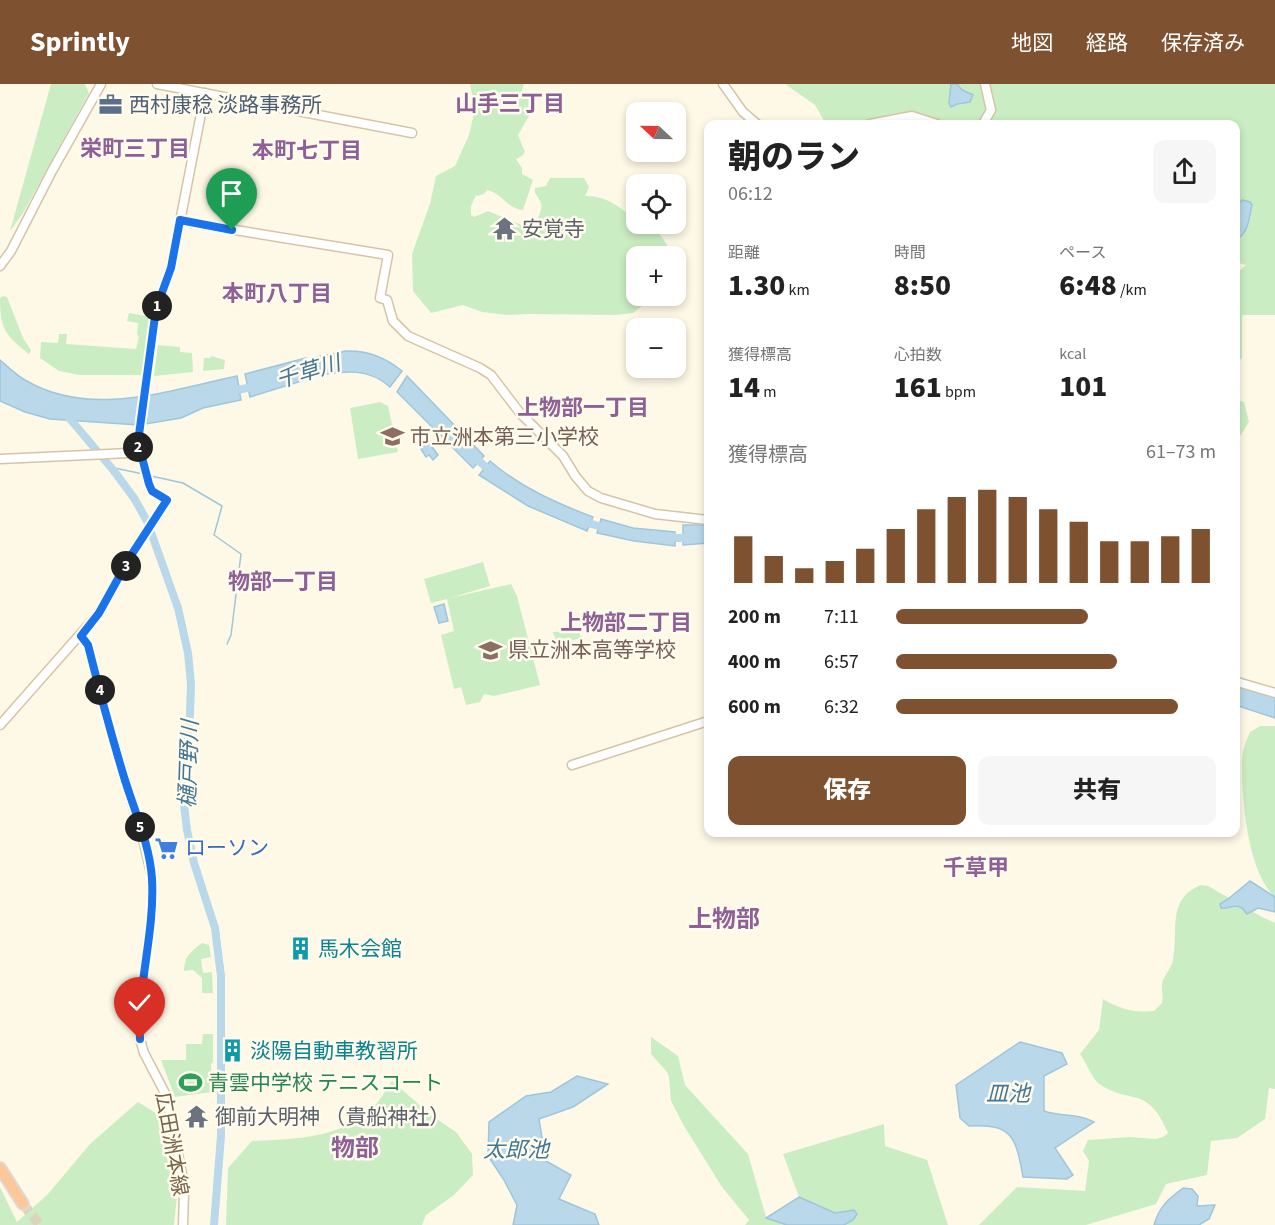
<!DOCTYPE html>
<html lang="ja">
<meta charset="utf-8">
<style>
body{margin:0;font-family:"Source Sans 3","Noto Sans JP",sans-serif;background:#f6f6f6;color:#222;height:100vh;display:flex;flex-direction:column;font-size:22px;white-space:nowrap}
*{box-sizing:border-box;margin:0}
p{font-size:20px;color:#767676}
.icon{flex:none;width:33px;height:33px;fill:none;stroke:currentColor;stroke-width:2;stroke-linecap:round;stroke-linejoin:round}
.map{position:relative;flex:1;overflow:hidden}
.side{position:absolute;left:704px;top:36px;width:536px;height:717px;display:flex;flex-direction:column;background:#fff;border-radius:12px;box-shadow:0 3px 9px #0003}
.side>*{flex:none}
.needle{width:39px;rotate:292deg}
.controls{position:absolute;left:626px;top:18px;display:grid;gap:12px}
.controls a{display:grid;place-items:center;width:60px;height:60px;border-radius:12px;background:#fff;box-shadow:0 3px 9px #0003;font-size:30px}
.pin{position:absolute;display:grid;place-items:center;width:51px;height:51px;color:#fff;margin:-62px -26px;border-radius:50% 50% 50% 0;rotate:-45deg;box-shadow:0 0 6px #0007}
.pin .icon{rotate:45deg}
.km{position:absolute;width:30px;height:30px;margin:-15px;border-radius:50%;background:#222;color:#fff;font-size:16px;line-height:30px;text-align:center}
.round{display:grid;place-items:center;flex:none;width:63px;height:63px;border-radius:12px;background:#f6f6f6}
.headline{display:flex;align-items:center;justify-content:space-between;height:102px;padding:0 24px}
h1{font-size:33px;font-weight:800;line-height:45px}
.stats{display:grid;grid-template-columns:repeat(3,1fr);gap:9px;height:102px;padding:6px 24px}
.stats div{display:grid;align-content:center}
.stats b{font-size:30px;font-weight:800}
.stats small{font-size:16px;font-weight:400}
.stats p{font-size:16px}
.chart{height:168px;padding:12px 24px}
.chart p{display:flex;justify-content:space-between}
.chart svg{width:100%;height:108px;margin-top:6px;stroke:#7e5231;stroke-width:6}
.primary-button{display:flex;gap:12px;margin-top:auto;padding:12px 24px}
.primary-button a{flex:1;height:69px;border-radius:12px;background:#7e5231;color:#fff;font-size:24px;font-weight:800;line-height:69px;text-align:center}
.primary-button a+a{background:#f6f6f6;color:#222}
ul{padding:0 24px;list-style:none;font-size:20px}
li{display:grid;grid-template-columns:96px 72px 1fr;align-items:center;height:45px}
li i{height:15px;border-radius:8px;background:#7e5231}
header{display:flex;align-items:center;gap:36px;box-sizing:border-box;height:84px;padding:0 30px;background:#7e5231;color:#fff}
header strong{font-size:28px}
nav{display:flex;gap:33px;margin-inline-start:auto;font-size:21px}
.map>svg:first-child{display:block}
.green{fill:#cbedc3}
.water{fill:#b9d8e9;stroke:#9ec6dc;stroke-width:1.5}
.lines{fill:none;stroke-linecap:round;stroke-linejoin:round}
.stream{stroke:#9ec6dc;stroke-width:1.5}
.river{stroke:#b9d8e9;stroke-width:8}
.highway-tunnel{stroke:#ddd4be;stroke-width:10;stroke-dasharray:10 5;stroke-linecap:butt}
.secondary-casing{stroke:#d4c5a8;stroke-width:11}
.highway-casing{stroke:#dfdad3;stroke-width:14}
.secondary{stroke:#fff;stroke-width:8}
.highway{stroke:#fcc799;stroke-width:10}
.route-casing{stroke:#fff;stroke-width:12}
.route{stroke:#1a73e8;stroke-width:8}
.labels{text-anchor:middle;stroke-width:5;stroke-linejoin:round;paint-order:stroke}
.service-label{font-size:21px;fill:#4e5e75;stroke:#fffcee;text-anchor:start}
.worship-label{font-size:21px;fill:#5b616d;stroke:#fffcee;text-anchor:start}
.education-label{font-size:21px;fill:#785e54;stroke:#fffcee;text-anchor:start}
.shop-label{font-size:21px;fill:#366cbe;stroke:#fffcee;text-anchor:start}
.culture-label{font-size:21px;fill:#0d838f;stroke:#fffcee;text-anchor:start}
.leisure-label{font-size:21px;fill:#27864d;stroke:#fffcee;text-anchor:start}
.street-label{font-size:21px;fill:#796448;stroke:#fffcee}
.neighbourhood-label{font-size:22px;font-weight:bold;fill:#8e6096;stroke:#fffcee}
.water-label{font-size:22px;font-style:italic;fill:#437795;stroke:#fffcee}
.quarter-label{font-size:24px;font-weight:bold;fill:#8e6096;stroke:#fffcee}
</style>
<header>
<strong>Sprintly</strong>
<nav><a>地図</a><a>経路</a><a>保存済み</a></nav>
</header>
<div class="map">
<svg width="1275" height="1141" viewBox="0 0 1275 1141">
<rect width="100%" height="100%" fill="#fef9e6"/>
<g class="green">
<polygon points="51,0 85,0 89,9 23,129 10,147"/>
<path d="M470,0H524L522,6L536,20L518,51L525,68L522,72L516,75L522,84V90L533,96L523,126C507,125 502,109 487,106L484,110L477,112L476,111L471,122V131L474,133L488,127L531,145C536,139 543,126 541,119C541,118 536,110 535,109V104L546,102L550,94H584L589,103L585,112C606,111 621,124 636,136V140C654,140 668,156 670,172H636V212H654L633,229L615,231L529,230L507,231L482,228L463,221L431,229L413,207L412,170L430,120L436,92L455,82L469,51L475,25Z"/>
<polygon points="785,0 951,0 949,19 954,22 957,20 970,18 972,11 961,6 957,0 1275,0 1275,231 1242,231 1242,274 1235,280 1235,191 1246,181 1235,178 1235,154 1241,153 1248,141 1249,133 1240,117 1238,138 1235,142 1234,40 826,40 815,21"/>
<path d="M3,212L7,213L23,254L31,266L29,270C5,251 0,245 0,214Z"/>
<polygon points="129,229 153,233 147,291 79,291 59,287 40,274 41,258 58,259 59,250 67,250 66,260 136,265 139,252 137,251 138,239 127,237"/>
<polygon points="158,261 180,263 180,268 192,269 193,288 154,292"/>
<polygon points="211,272 225,276 224,285 203,287 204,274 210,274"/>
<polygon points="1235,315 1244,318 1249,338 1235,360"/>
<polygon points="380,318 388,322 398,368 358,375 350,324"/>
<polygon points="483,478 490,502 450,514 511,500 517,512 540,601 494,612 484,610 480,618 466,621 461,603 454,605 441,551 454,547 447,515 431,519 424,495"/>
<polygon points="578,546 581,554 557,560 553,548"/>
<path d="M1260,642H1275V813C1247,789 1241,710 1242,675C1243,665 1246,656 1250,648Z"/>
<path d="M1201,801L1208,802L1262,833L1275,839V1005L1269,1004L1265,1035L1237,1054L1211,1057L1207,1091L1166,1100L1156,1120L1086,1141H979L1017,1103L1085,1107L1089,1077L1083,1067L1088,1056L1130,1053L1155,1055L1163,1053L1168,1049C1147,999 1129,1022 1098,999C1092,994 1086,978 1080,970L1099,946L1103,915C1120,925 1133,929 1154,927L1162,919C1164,911 1160,904 1163,896C1166,889 1172,883 1173,875C1179,846 1166,815 1201,801Z"/>
<path d="M202,859L209,861L211,873L201,875L203,889L212,888L213,909H202V894L193,886L184,887C184,873 191,867 202,859Z"/>
<polygon points="203,950 213,950 213,978 211,980 212,1008 175,1013 161,976 186,976 186,960 202,960"/>
<polygon points="651,953 678,972 685,1001 748,1070 766,1133 799,1113 783,1070 884,1040 885,1062 927,1076 948,1141 745,1141 749,1136 722,1103 684,1042 671,1017 669,993 667,988 651,970"/>
<path d="M392,997L431,1031L456,1048L472,1070L473,1091L454,1111L426,1131L422,1141H226L228,1084L252,1057C292,1055 343,1055 373,1023C381,1016 386,1005 392,997Z"/>
<polygon points="138,1018 165,1035 180,1083 174,1141 0,1141 0,1103 17,1138 48,1110 90,1060"/>
</g>
<g class="water">
<polygon points="951,0 957,0 962,6 973,11 970,18 957,20 951,23 949,19"/>
<path d="M1242,116L1250,118L1252,121C1249,133 1249,148 1237,155L1235,154V142C1241,135 1234,123 1242,116Z"/>
<path d="M346,267C368,266 385,273 402,287L390,303C369,284 346,287 319,291L316,273Z"/>
<polygon points="306,274 308,295 250,313 245,290"/>
<path d="M0,276C8,283 16,291 25,296C90,335 171,306 237,292L241,316L203,324L181,334L139,341L50,335L25,328L0,317Z"/>
<polygon points="407,292 484,372 473,384 397,308"/>
<polygon points="428,357 438,371 433,376 429,371 426,373 421,365"/>
<path d="M490,377C520,403 556,419 593,433L587,447L528,422L479,391Z"/>
<polygon points="601,435 633,444 675,448 675,462 634,457 597,449"/>
<polygon points="683,441 708,441 708,459 683,461"/>
<polygon points="444,520 448,537 439,539 434,523"/>
<polygon points="1234,600 1275,612 1275,634 1235,621"/>
<path d="M1250,797L1275,813V828L1258,824L1247,830C1245,828 1244,826 1242,824C1234,819 1228,826 1221,824L1220,820L1228,815Z"/>
<path d="M1020,958L1062,969L1067,980L1044,992V1027C1061,1033 1078,1029 1094,1038L1055,1064L1073,1091L1067,1095L1023,1093C1016,1054 1013,1039 969,1042L960,1034L956,1001Z"/>
<polygon points="577,992 608,1000 573,1023 539,1035 546,1077 571,1091 559,1115 595,1130 599,1141 513,1141 517,1121 504,1096 488,1072 489,1038 526,1012 551,1008"/>
<path d="M1183,1104L1192,1105L1198,1112L1197,1122L1215,1121L1209,1135L1199,1141H1154C1159,1123 1168,1115 1183,1104Z"/>
<polygon points="799,1113 835,1129 854,1126 857,1130 853,1136 844,1141 787,1141 766,1134"/>
</g>
<g class="lines">
<g class="stream">
<polyline points="110,383 143,390"/>
<polyline points="151,392 183,399 222,422 214,451 241,470 231,551 227,560"/>
</g>
<g class="river">
<polyline points="297,288 327,276"/>
<polyline points="228,308 257,302"/>
<polyline points="65,329 114,387 134,414 147,437 178,524 188,569 191,600 190,630 183,696 184,721 187,746 194,779 215,844 221,892 221,1052 214,1141"/>
<polyline points="472,371 494,390"/>
<polyline points="581,437 609,445"/>
<polyline points="664,454 708,454"/>
</g>
<polyline class="highway-tunnel" points="23,1120 40,1141"/>
<defs>
<g id="secondary">
<polyline points="157,0 412,49"/>
<polyline points="723,0 743,28 757,40"/>
<polyline points="870,40 912,32 937,40"/>
<polyline points="983,40 991,26 985,0"/>
<polyline points="180,137 388,171 380,214 387,216 393,237 408,252 480,284 491,291 520,329 563,372 576,393 588,407 601,414 655,430 708,436"/>
<polyline points="0,182 11,167 52,87 101,0"/>
<polyline points="0,375 109,370 127,369 138,364"/>
<polyline points="81,552 88,561 111,648 143,755 152,793 152,826 140,923 140,955 144,969 166,1011 182,1090 184,1109 183,1141"/>
<polyline points="1234,597 1275,609"/>
<polyline points="0,641 99,529 130,473 167,416 152,407 149,400 138,358 156,225 171,184 205,9"/>
<polyline points="572,681 708,637"/>
</g>
<polyline id="highway" points="0,1084 23,1120"/>
</defs>
<use href="#secondary" class="secondary-casing"/>
<use href="#highway" class="highway-casing"/>
<use href="#secondary" class="secondary"/>
<use href="#highway" class="highway"/>
</g>
<g class="lines">
<defs>
<path id="route" d="M140,955C137,902 155,849 152,795C150,761 134,726 124,693C111,650 99,605 88,561L81,552L99,529L130,473L167,416L152,407L149,400L138,358L156,225L171,184L180,136L232,146"/>
</defs>
<use href="#route" class="route-casing"/>
<use href="#route" class="route"/>
</g>
<defs>
<symbol id="office-bare" viewBox="-9 -9 18 18"><path d="M-6-3h4V-5.5h4V-3h4V5H-6ZM-1-4.5V-3h2v-1.5ZM-6 0V1H6V0Z" fill="#5c6f8a" stroke="#fffcee" stroke-width="2.5" paint-order="stroke"/></symbol>
<symbol id="temple-bare" viewBox="-9 -9 18 18"><path d="M0-6L5-2H3V0L6.5 2.5H4V6H1.5V3h-3V6H-4V2.5H-6.5L-3 0V-2H-5Z" fill="#6b7280" stroke="#fffcee" stroke-width="2.5" paint-order="stroke"/></symbol>
<symbol id="school-bare" viewBox="-9 -9 18 18"><path d="M0-5L7-2L0 1L-7-2ZM-4 1L0 2.5L4 1V4Q0 6-4 4Z" fill="#8d6e63" stroke="#fffcee" stroke-width="2.5" paint-order="stroke"/></symbol>
<symbol id="supermarket-bare" viewBox="-9 -9 18 18"><path d="M-6-5.5h2.5l.6 2H6L4.5 2H-2.5L-4.4-4H-6ZM-1.5 3.2a1.3 1.3 0 1 0 .1 0ZM3 3.2a1.3 1.3 0 1 0 .1 0Z" fill="#3f7fe0" stroke="#fffcee" stroke-width="2.5" paint-order="stroke"/></symbol>
<symbol id="building-bare" viewBox="-9 -9 18 18"><path d="M-4-6H4V6H1V3H-1V6H-4ZM-2.5-4.3h1.7v1.8h-1.7ZM.8-4.3h1.7v1.8H.8ZM-2.5-1h1.7V.8h-1.7ZM.8-1h1.7V.8H.8Z" fill="#0f9aa8" stroke="#fffcee" stroke-width="2.5" paint-order="stroke"/></symbol>
<symbol id="stadium-bare" viewBox="-9 -9 18 18"><path d="M0-5a6.5 5 0 1 0 0 10a6.5 5 0 1 0 0-10ZM-3.5-1.8h7v3.6h-7Z" fill="#2e9e5b" stroke="#fffcee" stroke-width="2.5" paint-order="stroke"/></symbol>
</defs>
<g fill-rule="evenodd">
<use href="#office-bare" x="94" y="4" width="33" height="33"/>
<use href="#temple-bare" x="488" y="128" width="33" height="33"/>
<use href="#school-bare" x="376" y="336" width="33" height="33"/>
<use href="#school-bare" x="474" y="550" width="33" height="33"/>
<use href="#supermarket-bare" x="150" y="748" width="33" height="33"/>
<use href="#building-bare" x="284" y="848" width="33" height="33"/>
<use href="#building-bare" x="216" y="950" width="33" height="33"/>
<use href="#stadium-bare" x="174" y="982" width="33" height="33"/>
<use href="#temple-bare" x="180" y="1016" width="33" height="33"/>
</g>
<g class="labels">
<g class="service-label">
<text x="129" y="28">西村康稔 淡路事務所</text>
</g>
<g class="worship-label">
<text x="522" y="152">安覚寺</text>
<text x="215" y="1040">御前大明神 （貴船神社）</text>
</g>
<g class="education-label">
<text x="410" y="360">市立洲本第三小学校</text>
<text x="508" y="573">県立洲本高等学校</text>
</g>
<g class="shop-label">
<text x="185" y="771">ローソン</text>
</g>
<g class="culture-label">
<text x="318" y="872">馬木会館</text>
<text x="250" y="974">淡陽自動車教習所</text>
</g>
<g class="leisure-label">
<text x="208" y="1006">青雲中学校 テニスコート</text>
</g>
<g class="street-label">
<text transform="translate(172 1060) rotate(80)" y="7">広田洲本線</text>
</g>
<g class="neighbourhood-label">
<text x="510" y="27">山手三丁目</text>
<text x="135" y="72">栄町三丁目</text>
<text x="307" y="74">本町七丁目</text>
<text x="277" y="217">本町八丁目</text>
<text x="583" y="331">上物部一丁目</text>
<text x="283" y="505">物部一丁目</text>
<text x="626" y="546">上物部二丁目</text>
<text x="976" y="791">千草甲</text>
</g>
<g class="water-label">
<text transform="translate(308 287) rotate(-17)" y="8">千草川</text>
<text transform="translate(188 680) rotate(-88)" y="8">樋戸野川</text>
<text x="1008" y="1017">皿池</text>
<text x="516" y="1073">太郎池</text>
</g>
<g class="quarter-label">
<text x="724" y="843">上物部</text>
<text x="355" y="1072">物部</text>
</g>
</g>
</svg>
<div class="controls">
<a><svg class="needle" viewBox="-14 -14 28 28"><path d="M0-13l5 13h-10z" fill="#e53935"/><path d="M0 13l5-13h-10z" fill="#767676"/></svg></a>
<a><svg class="icon" aria-label="locate" viewBox="0 0 24 24"><circle cx="12" cy="12" r="6"/><path d="M12 2v4M12 18v4M2 12h4M18 12h4"/></svg></a>
<a>+</a>
<a>−</a>
</div>
<div class="pin" style="left:232px;top:146px;background:#1e9e55"><svg class="icon" aria-label="arrive" viewBox="0 0 24 24"><path d="M6 21V4h12l-3 4 3 4H6"/></svg></div>
<div class="pin" style="left:140px;top:955px;background:#d93025"><svg class="icon" aria-label="check" viewBox="0 0 24 24"><path d="M5 12l5 5 9-10"/></svg></div>
<b class="km" style="left:157px;top:222px">1</b>
<b class="km" style="left:138px;top:363px">2</b>
<b class="km" style="left:126px;top:482px">3</b>
<b class="km" style="left:100px;top:606px">4</b>
<b class="km" style="left:140px;top:743px">5</b>
<section class="side">
<div class="headline"><div><h1>朝のラン</h1><p>06:12</p></div><a class="round"><svg class="icon" aria-label="share" viewBox="0 0 24 24"><path d="M12 15V3M7 8l5-5 5 5M5 13v7h14v-7"/></svg></a></div>
<div class="stats">
<div><p>距離</p><b>1.30<small> km</small></b></div>
<div><p>時間</p><b>8:50</b></div>
<div><p>ペース</p><b>6:48<small> /km</small></b></div>
</div>
<div class="stats">
<div><p>獲得標高</p><b>14<small> m</small></b></div>
<div><p>心拍数</p><b>161<small> bpm</small></b></div>
<div><p>kcal</p><b>101</b></div>
</div>
<div class="chart"><p><span>獲得標高</span>61–73 m</p>
<svg viewBox="0 0 160 44" preserveAspectRatio="none"><path d="M5 44V25M15 44V33M25 44V38M35 44V35M45 44V30M55 44V22M65 44V14M75 44V9M85 44V6M95 44V9M105 44V14M115 44V19M125 44V27M135 44V27M145 44V25M155 44V22"/></svg>
</div>
<ul>
<li><b>200 m</b>7:11<i style="width:60%"></i></li>
<li><b>400 m</b>6:57<i style="width:69%"></i></li>
<li><b>600 m</b>6:32<i style="width:88%"></i></li>
</ul>
<div class="primary-button"><a>保存</a><a>共有</a></div>
</section>
</div>
